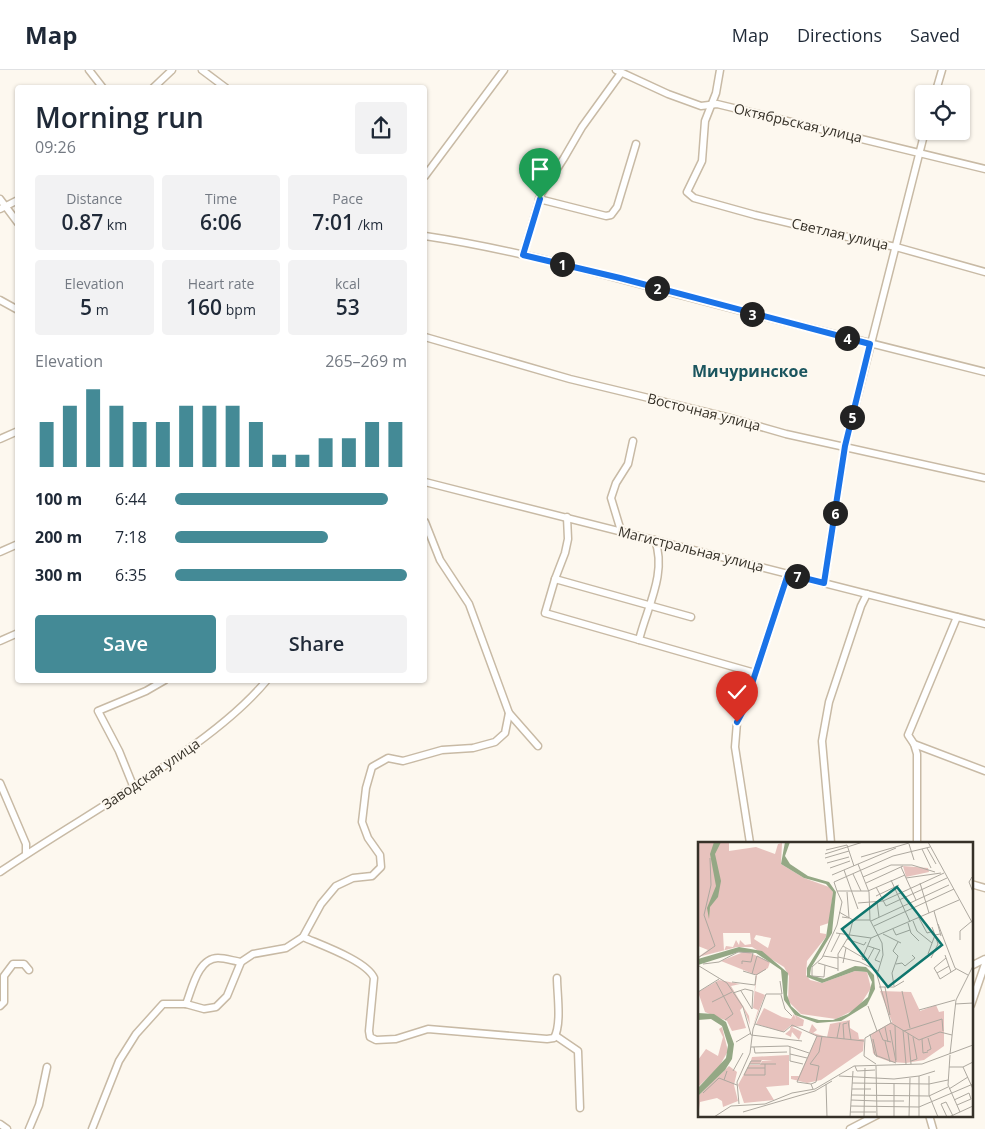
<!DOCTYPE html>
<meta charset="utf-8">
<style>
body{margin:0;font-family:"Open Sans",sans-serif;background:#f2f2f3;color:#1f2937;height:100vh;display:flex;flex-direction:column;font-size:19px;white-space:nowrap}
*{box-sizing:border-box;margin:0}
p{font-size:16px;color:#747a83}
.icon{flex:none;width:28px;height:28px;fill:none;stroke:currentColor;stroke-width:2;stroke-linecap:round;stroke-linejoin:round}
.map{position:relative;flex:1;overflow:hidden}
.side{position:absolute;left:15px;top:15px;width:412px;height:598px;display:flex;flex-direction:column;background:#fff;border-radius:5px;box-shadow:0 1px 4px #0004}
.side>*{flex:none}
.tools{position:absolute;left:915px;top:15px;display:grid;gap:10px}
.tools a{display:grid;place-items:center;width:55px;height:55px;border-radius:5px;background:#fff;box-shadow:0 1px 4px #0004;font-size:25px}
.pin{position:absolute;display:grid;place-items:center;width:42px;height:42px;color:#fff;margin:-51px -21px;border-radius:50% 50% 50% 0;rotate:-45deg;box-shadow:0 0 5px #0007}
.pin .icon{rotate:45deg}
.km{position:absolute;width:25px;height:25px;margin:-12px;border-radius:50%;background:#222;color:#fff;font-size:14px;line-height:25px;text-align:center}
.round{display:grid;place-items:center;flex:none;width:52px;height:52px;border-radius:5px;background:#f2f2f3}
.head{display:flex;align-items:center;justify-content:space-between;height:85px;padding:0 20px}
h1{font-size:28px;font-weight:600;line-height:38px}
.metrics{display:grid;grid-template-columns:repeat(3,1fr);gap:8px;height:85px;padding:5px 20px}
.metrics div{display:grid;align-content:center;border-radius:5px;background:#f2f2f3;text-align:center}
.metrics b{font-size:21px;font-weight:600}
.metrics small{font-size:14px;font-weight:400}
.metrics p{font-size:14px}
.chart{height:140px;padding:10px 20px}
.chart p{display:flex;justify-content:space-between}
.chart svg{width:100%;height:90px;margin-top:5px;stroke:#448a96;stroke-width:6}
.primary-button{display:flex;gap:10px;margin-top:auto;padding:10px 20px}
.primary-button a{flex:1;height:58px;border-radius:5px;background:#448a96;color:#fff;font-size:20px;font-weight:600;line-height:58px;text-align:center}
.primary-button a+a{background:#f2f2f3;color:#1f2937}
ul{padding:0 20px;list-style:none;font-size:16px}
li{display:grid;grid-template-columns:80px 60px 1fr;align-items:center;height:38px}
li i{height:12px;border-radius:6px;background:#448a96}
header{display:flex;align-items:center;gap:30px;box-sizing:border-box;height:70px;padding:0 25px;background:#fff;border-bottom:1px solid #e0e1e3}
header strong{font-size:24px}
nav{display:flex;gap:28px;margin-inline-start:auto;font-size:18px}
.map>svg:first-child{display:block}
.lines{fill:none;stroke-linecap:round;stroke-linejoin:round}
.minor-casing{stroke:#c8baa5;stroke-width:9}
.minor{stroke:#fff;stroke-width:6}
.route-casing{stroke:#fff;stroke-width:10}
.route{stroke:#1a73e8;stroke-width:6}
.labels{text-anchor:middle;stroke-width:4;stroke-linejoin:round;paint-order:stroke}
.street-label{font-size:14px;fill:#363128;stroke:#fdf8ef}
.quarter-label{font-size:16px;font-weight:bold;fill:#1b555e;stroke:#fdf8ef}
.inset-road{fill:none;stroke:#ada89f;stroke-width:1}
.view{fill:#0f766e;fill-opacity:0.15;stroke:#0f766e;stroke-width:2.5}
.inset-edge{fill:none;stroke:#363128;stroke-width:2.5}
</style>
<header>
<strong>Map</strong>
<nav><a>Map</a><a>Directions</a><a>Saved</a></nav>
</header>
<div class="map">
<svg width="985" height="1059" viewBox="0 0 985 1059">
<rect width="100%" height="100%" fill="#fdf8ef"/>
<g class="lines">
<defs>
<g id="minor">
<polyline points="89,0 103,18"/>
<polyline points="202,0 226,18"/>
<polyline points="616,0 668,24 701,36 717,34 985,99"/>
<polyline points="720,0 716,23 705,51 702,91 687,122 694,128 755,145 852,168 896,177 985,202"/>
<polyline points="153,18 172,0"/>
<polyline points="935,24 942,0"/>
<polyline points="425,106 504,0"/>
<polyline points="0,129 18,153"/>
<polyline points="539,129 606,146 611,145 617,137 636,74"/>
<polyline points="0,139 18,130"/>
<path d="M425,166C512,179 598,203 684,226C784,252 884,277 985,302"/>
<polyline points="523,185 541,124 564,88 582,57 621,3"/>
<polyline points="0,230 18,240"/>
<polyline points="425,267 570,309 723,346 786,364 985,408"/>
<polyline points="0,369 18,361"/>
<polyline points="425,412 985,554"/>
<polyline points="567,447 568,469 565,483 555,509 545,543 755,603"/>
<polyline points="425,452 440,490 469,534 509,643 538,676"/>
<polyline points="621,461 611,428 616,413 628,394 633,371"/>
<polyline points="0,482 18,474"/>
<polyline points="555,509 691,547"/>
<polyline points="824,513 845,376 925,61"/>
<path d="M639,570C647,537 667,504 655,470"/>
<polyline points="0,571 18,563"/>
<polyline points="914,674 985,701"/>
<polyline points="0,713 26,774 26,784"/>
<polyline points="134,718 119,681 98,641 146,621 165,610"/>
<polyline points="750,773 735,677 737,652 743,641 788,504"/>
<polyline points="831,773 822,671 829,632 861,536 867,524"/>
<polyline points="917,773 917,684 914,674 908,665 957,547"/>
<path d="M0,802C60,761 124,726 183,683C213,662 243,639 267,610"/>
<polyline points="971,814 985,818"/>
<path d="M303,867C321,875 367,891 374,908L369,961L370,967L376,970L396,969L428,959L547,969L554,968C562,954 557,924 557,908"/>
<polyline points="971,896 985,889"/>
<path d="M186,934C192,919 198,888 218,888C225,888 234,891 241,892"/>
<polyline points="971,935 985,894"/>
<polyline points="0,936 4,932 4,906 13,894 24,894 29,900"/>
<polyline points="556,966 578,981 580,1038"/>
<polyline points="929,1045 933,1059"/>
<polyline points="0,1054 7,1059"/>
<polyline points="29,1059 39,1035 47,997"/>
<polyline points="92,1059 119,991 136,964 163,934 186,934 204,939 216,937 227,926 241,892 253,884 286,878 303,867 321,834 336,816 353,808 372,806 381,797 380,785 368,768 362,752 366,718 372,697 388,688 403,691 442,680 473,678 495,672 505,663 509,643"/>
<polyline points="850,1059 877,1045"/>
</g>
</defs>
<use href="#minor" class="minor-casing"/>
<use href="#minor" class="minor"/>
</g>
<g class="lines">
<defs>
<polyline id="route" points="540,129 523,185 620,208 870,274 845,376 824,513 788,504 743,641 737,652"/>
</defs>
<use href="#route" class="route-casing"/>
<use href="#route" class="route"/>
</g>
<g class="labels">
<g class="street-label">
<text transform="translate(798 53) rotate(13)" y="5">Октябрьская улица</text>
<text transform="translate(840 164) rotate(13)" y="5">Светлая улица</text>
<text transform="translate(704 342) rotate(14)" y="5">Восточная улица</text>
<text transform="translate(691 479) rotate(14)" y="5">Магистральная улица</text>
<text transform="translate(151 704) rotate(-34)" y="5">Заводская улица</text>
</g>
<g class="quarter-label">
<text x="750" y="307">Мичуринское</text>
</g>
</g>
<g transform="translate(698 772)">
<rect width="275" height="275" fill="#fdf8ef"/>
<path d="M0,0H31V9L58,5L77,12L80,2L84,1L83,22L106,36L131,45L135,50L131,81L122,84V91L128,92V95L109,119L108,133L112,138L124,141L157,129L169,130L173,146L160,166L138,177L103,172L90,159L91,134L86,125L54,105H39L0,115L10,108L0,104ZM25,91H52L53,102L47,103L42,98L41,103L38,98L35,105L28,104L26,109ZM58,93L73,96L70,106L56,97ZM205,24L230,26L231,30L208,35ZM48,109L72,120L70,126L59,133L57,149L67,153L55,184L60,168L55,166L58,133L23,119ZM21,138L42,142L33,144L51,174L52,183L45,165L42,168L48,186L34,189L29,179L7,170L0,150ZM182,149L213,150L222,169L238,163L241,170L246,169V204L226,218L208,221L193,220L179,215L175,211L173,192L194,180ZM66,166L84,175L93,177L96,172L98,178L97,173L106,178L105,184L94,185L104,190L101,198L94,190L93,195L87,192L92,188L93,183L85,190L58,182ZM152,178V186L160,191L161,197H166L165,209L123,238L109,241L93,237V234H101L119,194L111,190L114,182L119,188L115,191L129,195L132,182ZM24,185L30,209L21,225L0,245V218L8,207L20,214L25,195L21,187ZM91,213V243L68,245L76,258L46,261L40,243L51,223H62L64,219L75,218H64L62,222H52L54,215ZM31,224L39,230L36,243L40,259L25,265L24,259L19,256L2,260L0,275V254Z" fill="#e7c2bd" fill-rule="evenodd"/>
<path d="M16,0H23L17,12L23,39L20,55L12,65L11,77L9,66L18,44L12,12ZM87,0H92L87,14L92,22L110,34L131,40L138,50L134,91L113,126L112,133L126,137L157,124L168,125L176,133L177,147L169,163L143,179L119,181L97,173L86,158L83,128L58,111L41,110L0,123V117L41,105L64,109L90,131L89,153L93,164L103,173L121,178H135L150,172L170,155L174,140L169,130L157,129L124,141L109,135V126L128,95L135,50L128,42L106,36L83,22ZM0,171L16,172L28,180L36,202L34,217L27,228L0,254V246L28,216L30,203L24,184L13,177L0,178Z" fill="#94a885"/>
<path class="inset-road" d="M230,0L275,82M211,2L216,18M229,6L238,22M224,7L233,26M128,8L149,3L156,24M127,12L165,0M163,15L211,1M127,16L151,9M129,21L151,15M160,22L171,50L172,78L184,101L185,113L179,133L193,181M193,23H214L237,30M203,25L218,58M132,26L152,19M146,28L160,67M155,32L163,49M134,33L198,6M165,35L193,23M274,35L271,40L275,50M208,36L243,31M193,38L212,80M168,41L205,24M222,41L231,71M178,45L188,64L249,36M139,49L136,40L195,14L232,5M139,49H170L207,33M178,54L201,43M179,60L181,75M160,61L185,59L246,31M236,69L243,94M141,70L155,78H172M144,75L151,76L149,50M221,76L229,91L236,89M173,79L251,43M215,79L219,89L234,101M210,81L213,91L221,99M240,82L257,126L270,133M176,84L256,47M195,87L198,93L212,88M138,91L173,96L261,58M185,92L203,101M173,96L164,117L169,119L176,106M149,97L166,103L168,100M262,98V89L274,79M145,104L164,115M170,104L182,108L177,118L182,120M133,110L142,92M230,112L237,93L234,85M247,113L253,130M125,114L140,116M140,115L162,120L180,129M0,116L17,104L6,73L13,43L12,16M233,116L240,102L237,93L242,92M248,116L236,126L239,131L251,124M120,121L140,127M145,121L148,106M5,122L21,120L40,110L55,111L53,120L44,119V122M198,122L204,121L207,124L217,116L214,113M127,123L126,135L114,134V125L124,116L139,83L144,60L139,49M1,124L29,141L45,165L53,193L104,199M45,129L58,133L68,127M140,129V112L151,94L155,78M239,131L242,137L258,127M54,132L59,114L71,120M18,140L35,172L27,178M34,140L57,143L58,134M196,144L194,131L200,114L195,109L200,100M181,145H196L206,139M187,145L192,173M204,149L212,186M0,150L21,137M35,151L47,147L55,149L54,167L43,149M83,153L87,167L94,174M14,160L34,150M257,162L275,161M170,164L179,189M221,168L257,158M150,179L153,198M193,181L221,198L242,190L254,193M57,182L86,190L94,183L119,194L166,199M197,183L198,218M187,185L190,200M181,188L185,198L193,200M192,188L198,220M205,188L208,222M206,189L244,177L245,189M210,191L213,222M172,192L177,213L198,221M139,196L142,181M146,197L145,182L149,181M175,197L179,215M224,197L225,211L230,210M187,199L192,220M38,200L53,191M53,205L90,204L111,211M56,205L57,211L89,210M92,205V219L105,222M229,209L233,207L230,196M92,212L109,216M252,212L258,158L275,124M252,213L250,243L262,270M63,219H53L46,233H67V222M213,219L219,217L215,195M51,222H78M178,222L166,214L167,196L193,181M157,224L159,229L177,228M178,224L179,275M251,225H265L275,220M265,225L275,247M49,226H67M29,229L26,238L39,243M35,229L45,211M141,234L196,237L221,234L237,229M231,234V253L240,275M154,241L231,242L250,238M113,242L118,240L121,224L112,222L121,210L124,194M128,242L129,275M115,247L113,242L99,240L119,194M154,247H173M251,247L270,235M5,251L21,236L26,238M153,253L231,254L250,245M153,258L179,259M256,258L271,251L273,257L259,263M179,259H206M41,262L39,240L52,211L55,187L68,152H84L82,139M153,264L221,265L275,242M45,270L117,249L134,239M152,270H178M16,275L33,264L67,262L94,251L117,247L156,224L224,222L275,203M152,275L155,229M166,275L167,226M196,275V241M211,275L212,236M221,275V234M249,275L243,262L248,260L255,274M251,275L275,264"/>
<path class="view" d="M199,45L244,103L190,145L144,87Z"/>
<rect width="275" height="275" class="inset-edge"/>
</g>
</svg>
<div class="tools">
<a><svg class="icon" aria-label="locate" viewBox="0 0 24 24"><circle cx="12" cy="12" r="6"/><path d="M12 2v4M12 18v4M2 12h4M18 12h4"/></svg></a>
</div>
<div class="pin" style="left:540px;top:129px;background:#1e9e55"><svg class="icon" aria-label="arrive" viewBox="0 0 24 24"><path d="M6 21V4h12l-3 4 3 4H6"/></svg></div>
<div class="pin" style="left:737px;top:652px;background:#d93025"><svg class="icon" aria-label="check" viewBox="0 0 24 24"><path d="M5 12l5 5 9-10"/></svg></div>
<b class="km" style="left:562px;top:194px">1</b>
<b class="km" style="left:657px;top:218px">2</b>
<b class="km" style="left:752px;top:244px">3</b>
<b class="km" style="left:847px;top:268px">4</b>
<b class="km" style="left:852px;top:347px">5</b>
<b class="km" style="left:835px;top:443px">6</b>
<b class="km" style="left:797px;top:506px">7</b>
<section class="side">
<div class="head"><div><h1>Morning run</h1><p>09:26</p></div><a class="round"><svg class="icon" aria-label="share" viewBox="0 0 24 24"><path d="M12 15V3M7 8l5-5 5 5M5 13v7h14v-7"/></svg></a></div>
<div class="metrics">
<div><p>Distance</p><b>0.87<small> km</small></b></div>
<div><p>Time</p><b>6:06</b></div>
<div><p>Pace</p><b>7:01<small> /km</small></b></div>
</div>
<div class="metrics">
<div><p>Elevation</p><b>5<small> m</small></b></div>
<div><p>Heart rate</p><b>160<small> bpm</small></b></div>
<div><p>kcal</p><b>53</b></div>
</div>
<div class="chart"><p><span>Elevation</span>265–269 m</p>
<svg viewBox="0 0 160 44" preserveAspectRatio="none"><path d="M5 44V22M15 44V14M25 44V6M35 44V14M45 44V22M55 44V22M65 44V14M75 44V14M85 44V14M95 44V22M105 44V38M115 44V38M125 44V30M135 44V30M145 44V22M155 44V22"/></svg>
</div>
<ul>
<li><b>100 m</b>6:44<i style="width:92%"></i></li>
<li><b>200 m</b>7:18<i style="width:66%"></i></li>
<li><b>300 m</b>6:35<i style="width:100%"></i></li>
</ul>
<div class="primary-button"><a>Save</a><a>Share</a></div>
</section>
</div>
